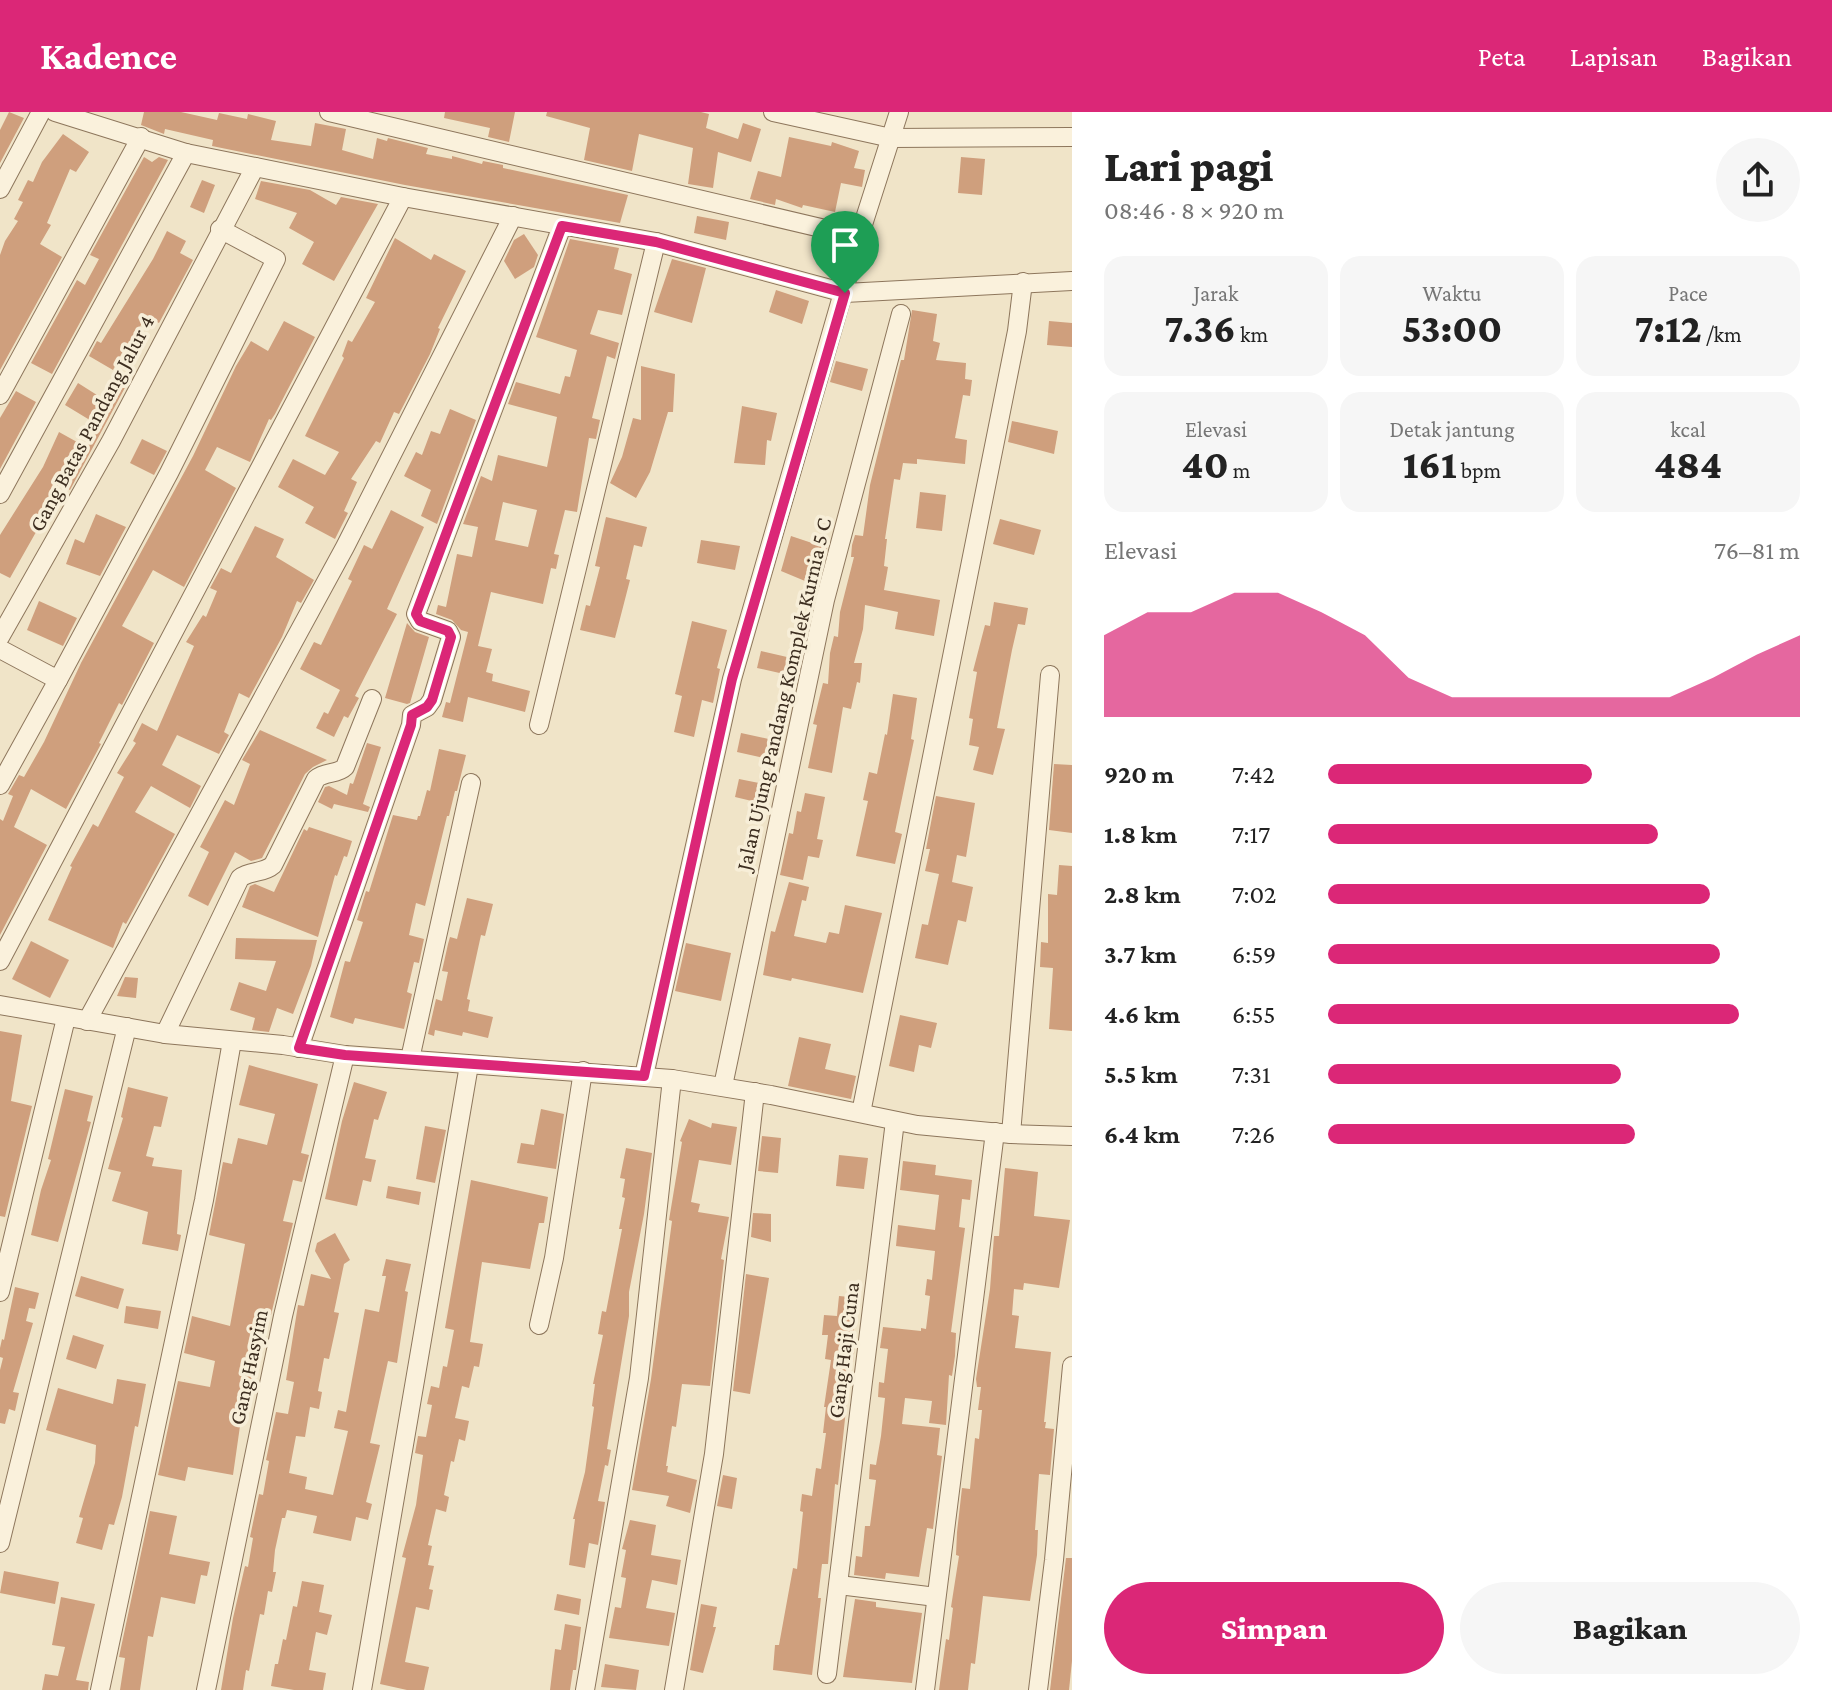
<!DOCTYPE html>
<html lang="id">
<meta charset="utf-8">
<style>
body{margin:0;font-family:"Crimson Pro",serif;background:#f6f6f6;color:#222;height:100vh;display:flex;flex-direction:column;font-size:30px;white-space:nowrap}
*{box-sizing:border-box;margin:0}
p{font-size:26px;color:#767676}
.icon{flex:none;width:44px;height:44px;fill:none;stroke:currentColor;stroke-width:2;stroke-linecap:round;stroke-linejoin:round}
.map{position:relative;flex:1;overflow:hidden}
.sheet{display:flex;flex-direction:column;background:#fff;width:760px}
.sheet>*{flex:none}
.pin{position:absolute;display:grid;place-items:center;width:68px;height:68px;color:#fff;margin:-82px -34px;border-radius:50% 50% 50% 0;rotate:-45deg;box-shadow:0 0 8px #0007}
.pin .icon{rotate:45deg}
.round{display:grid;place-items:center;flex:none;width:84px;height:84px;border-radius:42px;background:#f6f6f6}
.headline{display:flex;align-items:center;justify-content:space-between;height:136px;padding:0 32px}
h1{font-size:44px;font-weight:800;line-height:60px}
.figures{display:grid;grid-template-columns:repeat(3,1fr);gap:12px;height:136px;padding:8px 32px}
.figures div{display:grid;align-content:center;border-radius:20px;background:#f6f6f6;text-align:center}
.figures b{font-size:40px;font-weight:800}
.figures small{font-size:22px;font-weight:400}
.figures p{font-size:22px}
.chart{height:224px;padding:16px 32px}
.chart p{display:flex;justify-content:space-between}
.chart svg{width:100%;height:144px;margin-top:8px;fill:#db2777;opacity:.7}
.action{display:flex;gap:16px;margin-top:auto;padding:16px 32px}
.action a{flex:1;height:92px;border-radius:48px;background:#db2777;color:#fff;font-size:32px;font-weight:800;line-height:92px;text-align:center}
.action a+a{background:#f6f6f6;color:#222}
ul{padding:0 32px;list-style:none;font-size:26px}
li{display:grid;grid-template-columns:128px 96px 1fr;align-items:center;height:60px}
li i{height:20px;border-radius:10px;background:#db2777}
header{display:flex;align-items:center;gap:48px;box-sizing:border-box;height:112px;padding:0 40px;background:#db2777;color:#fff}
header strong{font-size:38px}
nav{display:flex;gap:44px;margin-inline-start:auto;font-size:28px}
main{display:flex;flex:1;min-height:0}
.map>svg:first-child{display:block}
.building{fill:#cf9f7d;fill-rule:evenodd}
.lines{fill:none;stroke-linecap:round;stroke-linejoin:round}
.street-casing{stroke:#8d765c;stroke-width:20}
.street{stroke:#faf1dc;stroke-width:18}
.route-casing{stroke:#fff;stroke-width:16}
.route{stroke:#db2777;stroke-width:10}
.labels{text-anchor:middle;stroke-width:7;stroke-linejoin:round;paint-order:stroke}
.street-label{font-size:22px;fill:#3d2e20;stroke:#f7eed8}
</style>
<header>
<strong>Kadence</strong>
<nav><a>Peta</a><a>Lapisan</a><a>Bagikan</a></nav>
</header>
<main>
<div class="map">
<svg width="1072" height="1578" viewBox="0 0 1072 1578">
<rect width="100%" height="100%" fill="#f0e4c8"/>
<g class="building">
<polygon points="9,0 24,6 0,51 0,18"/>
<polygon points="144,0 181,0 217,8 219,1 247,7 248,2 276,9 271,28 311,34 315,11 346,17 342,38 373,47 377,26 387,29 388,26 428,36 426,42 452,47 452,44 482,52 483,49 503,53 503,56 628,83 620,111 405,73 212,34 213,28 165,17 164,22 141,13"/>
<polygon points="445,0 515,0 509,30 488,25 490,16 444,6"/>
<polygon points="547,0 701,0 709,2 706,16 738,27 743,11 761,17 751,50 718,40 713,76 688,72 693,36 639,22 632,59 584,48 590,16 546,4"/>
<polygon points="63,22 89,40 76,60 70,57 47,111 51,113 40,132 62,145 0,258 0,143 5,129 18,109 14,107 23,90 18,88 28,68 33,70 42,50"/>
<polygon points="789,25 831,34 832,30 859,39 854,56 865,58 862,75 841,71 835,100 803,93 802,96 776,87 775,93 750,87 758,59 781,65"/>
<polygon points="144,45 152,50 159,45 168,48 52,262 31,251 77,168 85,173 99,147 90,143"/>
<polygon points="961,45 985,47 982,83 958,81"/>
<polygon points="202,68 215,73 204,101 190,95"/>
<polygon points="261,69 310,78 336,93 341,85 378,92 334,169 302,152 314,130 289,116 297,101 255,87"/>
<polygon points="697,104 729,110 726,128 694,121"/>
<polygon points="167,119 186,129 180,141 193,148 159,211 145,204 130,237 125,235 113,258 89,244 97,229 101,231 153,147"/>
<polygon points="524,122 538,143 534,155 515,167 504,149 514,128"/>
<polygon points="395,126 431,148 434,142 466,159 438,216 440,217 430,242 399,302 394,300 380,331 376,329 351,367 357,370 344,399 348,401 335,427 305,411 314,395 278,375 293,347 325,363 339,340 305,324 344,246 342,244 348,228 352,230 375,190 366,186"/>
<path d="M570,127L619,136L614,157L632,162L622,203L598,198L590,222L619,231L615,247L607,244L592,306L600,308L596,327L589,326L577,400L565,398L554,442L559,443L556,457L551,456L543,492L491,480L478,534L492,537L486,560L493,562L492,569L530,579L525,600L468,585L463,610L442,605L446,590L450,591L468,520L461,518L452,508L436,502L438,493L446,495L457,442L472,445L478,415L463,412L481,364L492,369L498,343L547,355L557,305L508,292L516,270L560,282L565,264L570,265L577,238L536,225ZM503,390L537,398L528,435L495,428Z"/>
<polygon points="672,147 706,156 692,211 654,200"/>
<polygon points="776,178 809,189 802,212 769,200"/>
<polygon points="912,198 937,202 933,229 940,231 936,248 966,251 965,267 972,268 970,284 963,283 955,326 967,328 965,352 917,347 917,352 903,351 900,368 894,367 885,427 887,427 884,454 888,455 884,478 940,488 934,524 895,517 898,500 865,493 863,517 854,551 862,551 860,571 857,570 851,597 843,595 832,661 808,656 817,613 813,612 823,571 828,572 830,541 834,524 838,525 840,500 854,445 851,445 852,433 855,423 863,424 870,373 901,248 904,248"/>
<polygon points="284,209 315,225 275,302 271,308 269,307 250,350 217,335 205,358 236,376 184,475 153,458 122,514 154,531 122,593 119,591 99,631 101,632 66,697 31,677 14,715 47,733 0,823 0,707 3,709 13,684 8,682 19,663 24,665 44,630 81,551 193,344 236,254 251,229 268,239"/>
<polygon points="1049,209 1072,211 1072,235 1047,233"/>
<polygon points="836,249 868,257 862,279 830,270"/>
<polygon points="641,254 675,262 673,300 668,300 650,360 636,386 610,371 622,345 633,306 641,308"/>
<polygon points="119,266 128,270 70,378 59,372 36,410 40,413 10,466 0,461 0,423 43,355 59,320 86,335 98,313 65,293 78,271 108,290"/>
<polygon points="16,279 36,290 0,357 0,306"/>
<polygon points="742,294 777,301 771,329 767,328 765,353 734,351"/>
<polygon points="450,297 476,308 437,412 421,404 431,378 404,364 416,340 422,343 431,319 440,322"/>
<polygon points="1012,309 1058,319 1054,342 1008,330"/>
<polygon points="142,327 167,339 154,363 130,351"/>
<polygon points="920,380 946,383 942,419 916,416"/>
<polygon points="391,398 424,415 387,497 397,502 355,584 359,586 348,606 344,604 334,625 316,616 324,600 328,602 340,578 300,557 314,530 321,533 352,469 348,467 364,433 372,437"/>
<polygon points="96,402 126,415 100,464 66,452 75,427 84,431"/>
<polygon points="606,405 647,415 642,435 634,433 626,467 630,468 615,526 580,518 586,493 590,494 600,455 595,454"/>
<polygon points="1000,407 1041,418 1034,443 993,432"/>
<polygon points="255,414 284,427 276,445 314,468 301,491 297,489 282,525 249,586 239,581 224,620 229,623 219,642 177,623 162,653 201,674 190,696 151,674 135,700 175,722 126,812 123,810 113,836 48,808 72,755 70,754 93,712 98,715 124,665 117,661 136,631 133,629 142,611 157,619 194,534 186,530 203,503 206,505 217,479 210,476 221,456 231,461"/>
<polygon points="791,424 827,436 822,452 813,449 805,469 781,459"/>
<polygon points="701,428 740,434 735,458 697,451"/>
<polygon points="39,489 77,506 63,534 27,518"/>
<polygon points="994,490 1028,496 1025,513 1018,512 1012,538 997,616 1005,617 993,663 973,658 979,635 969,633 973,607 969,606 977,560 973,559 985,513 990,514"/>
<polygon points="692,509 727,518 717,556 720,557 713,591 702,588 694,625 674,620 682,584 675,582"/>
<polygon points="407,511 415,520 429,525 410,591 407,592 385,586"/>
<polygon points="761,539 787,545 784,562 757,556"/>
<polygon points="893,582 917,586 911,627 914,628 895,720 902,722 895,752 856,744 868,689 863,688 869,660 877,662 885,622 887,623"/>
<polygon points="260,618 327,648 313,655 305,662 262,746 251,749 235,740 208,794 188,784 209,740 200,735 225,688 234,693 250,652 242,648"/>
<polygon points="741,621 773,628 769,647 737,640"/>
<polygon points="367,631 381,635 363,692 370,695 368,700 334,692 332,697 318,690 325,675 329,674 347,683 350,671 353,672"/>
<polygon points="439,637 466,643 457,679 455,679 449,704 447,704 425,794 416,791 409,823 424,827 419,851 414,850 407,880 412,882 404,917 355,906 353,912 330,905 345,849 350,850 363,810 357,808 366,779 369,780 393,703 417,708 418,704 420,704 427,678 430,679"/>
<polygon points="1054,652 1072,653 1072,721 1049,718"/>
<polygon points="739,667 759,671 756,690 735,685"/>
<polygon points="805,681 825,685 817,727 823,728 819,746 808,744 803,768 780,763 789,721 793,722 797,699 801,700"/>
<polygon points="936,684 975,691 966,745 957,743 952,770 973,775 966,810 958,808 948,853 915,846 922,812 928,813 939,762 925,759 930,737 926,737"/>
<polygon points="309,715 352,729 347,745 344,744 337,764 335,763 318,825 242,795 250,774 255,772 274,780 304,717 307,719"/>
<polygon points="1059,753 1072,754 1072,919 1049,917 1053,856 1040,855 1041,830 1048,831 1048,782 1057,783"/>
<polygon points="789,770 809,775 806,789 802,788 794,824 826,831 829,820 839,822 845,793 882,801 863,881 792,866 791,869 763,863 771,819 775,820"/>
<polygon points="467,786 493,792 485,824 481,823 467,887 470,888 468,899 493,905 488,926 463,920 462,924 435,918 434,924 428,922 436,887 442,889 448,860 442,859 448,832 450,825 457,827"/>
<polygon points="236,826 317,828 311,854 293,902 277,896 269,920 252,918 255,906 230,898 239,870 266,879 276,849 235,847"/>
<polygon points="31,829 69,848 50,886 12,867"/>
<polygon points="686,831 731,841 721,889 675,879"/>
<polygon points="125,865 138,866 136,886 117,884"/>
<polygon points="900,903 937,911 931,936 919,933 914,960 889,954"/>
<polygon points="0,919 22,923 11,989 32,994 5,1105 0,1104"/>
<polygon points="799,925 831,932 825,957 856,964 851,987 788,974"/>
<polygon points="249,953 318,972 301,1041 309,1043 302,1070 293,1068 283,1109 293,1111 271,1203 266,1202 259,1229 252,1266 257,1267 254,1281 249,1280 244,1308 241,1307 233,1363 188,1355 185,1369 158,1363 178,1269 210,1275 215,1249 184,1241 192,1204 230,1214 245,1132 209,1123 223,1050 232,1052 238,1026 267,1033 275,1002 239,993"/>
<polygon points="354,970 387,980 378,1008 374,1007 365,1046 376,1048 371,1070 363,1068 357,1094 325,1087 342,1009"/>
<polygon points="128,975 168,985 161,1015 154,1014 146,1044 154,1046 152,1054 182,1058 177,1122 181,1123 178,1139 142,1132 148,1100 112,1089 121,1060 108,1057 123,1006 121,1005"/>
<polygon points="65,977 93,984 87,1009 91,1010 58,1130 31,1123 41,1078 51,1048 48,1047"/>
<polygon points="541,997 564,1002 556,1057 517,1051 521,1031 534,1033"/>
<polygon points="689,1007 711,1016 712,1011 737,1015 731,1053 699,1048 691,1090 700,1092 698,1100 729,1105 721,1147 724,1148 710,1274 682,1272 676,1315 672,1314 666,1354 668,1354 667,1360 697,1368 690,1401 666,1394 669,1384 632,1378 651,1267 672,1109 669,1108 682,1030 680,1029"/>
<polygon points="425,1014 446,1018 435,1071 416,1067"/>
<polygon points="762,1024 781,1026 778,1061 758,1059"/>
<polygon points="626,1036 652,1041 644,1102 629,1180 629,1204 607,1337 611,1338 608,1354 605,1353 598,1389 605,1390 601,1416 598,1433 589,1431 585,1456 569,1453 575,1407 573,1407 585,1360 594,1295 592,1294 595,1272 593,1272 603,1223 598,1222 602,1199 606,1200 622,1117 619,1117 625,1086 622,1085 625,1067 620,1066"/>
<polygon points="839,1043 868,1046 864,1077 836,1074"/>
<polygon points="903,1049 936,1053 935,1063 972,1068 970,1088 962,1087 959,1115 965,1116 951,1220 956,1221 955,1244 952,1264 949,1263 946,1313 929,1311 932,1289 905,1286 902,1312 940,1316 937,1343 942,1344 933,1417 927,1416 919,1465 886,1461 885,1467 854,1463 856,1444 862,1445 865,1414 870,1414 876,1368 869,1367 870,1352 876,1353 881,1324 885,1286 878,1285 879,1270 884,1271 888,1237 880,1236 883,1215 921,1219 921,1216 926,1217 930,1184 925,1183 927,1167 932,1168 935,1139 896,1134 898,1113 935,1118 939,1083 900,1078"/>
<polygon points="1005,1056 1038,1060 1034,1104 1070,1108 1059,1176 1024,1171 1023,1178 1014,1177 1012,1203 1019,1204 1015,1236 1051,1240 1044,1310 1046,1310 1045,1316 1054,1317 1050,1363 1039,1362 1035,1418 1038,1418 1037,1443 1030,1489 983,1484 975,1552 971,1551 968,1578 939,1578 946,1527 949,1528 953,1496 951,1495 959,1444 956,1443 957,1420 962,1376 970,1377 975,1326 979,1327 982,1298 978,1298 981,1275 977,1275 976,1267 990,1177 994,1124 999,1124"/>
<polygon points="471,1068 548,1085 544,1111 539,1111 530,1157 482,1150 470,1230 483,1232 479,1255 474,1254 469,1276 462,1274 455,1306 469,1309 465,1329 459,1327 454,1350 451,1349 444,1383 449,1385 446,1400 436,1397 428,1433 432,1434 428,1453 434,1454 429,1477 433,1478 429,1498 416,1495 405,1550 429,1555 424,1578 407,1578 380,1572 406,1446 402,1445 416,1393 423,1343 415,1341 418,1324 426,1325 432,1293 427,1292 431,1274 439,1276 443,1254 447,1255 454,1218 445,1216"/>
<polygon points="388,1074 421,1080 419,1093 386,1086"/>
<polygon points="753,1101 771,1102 771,1130 751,1125"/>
<polygon points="335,1121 350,1148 344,1152 334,1200 339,1201 329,1247 324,1246 318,1279 322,1280 319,1297 310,1295 305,1325 296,1324 289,1361 307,1365 305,1377 333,1383 348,1319 334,1316 338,1298 346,1300 365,1197 379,1200 386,1164 382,1164 386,1147 411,1152 405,1179 408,1180 397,1251 388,1249 370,1331 380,1333 366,1390 372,1392 368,1408 356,1405 351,1429 313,1421 317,1404 287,1398 285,1406 282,1406 275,1438 273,1460 276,1460 272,1480 268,1479 264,1503 260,1502 249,1559 246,1558 243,1578 221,1578 233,1506 245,1454 248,1455 253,1426 250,1425 259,1382 263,1383 269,1349 266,1348 276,1300 288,1302 294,1270 286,1268 298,1193 304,1194 311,1162 331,1167 315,1139 317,1131"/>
<polygon points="746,1162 769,1166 750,1282 733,1279"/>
<polygon points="81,1164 124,1177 118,1197 75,1184"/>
<polygon points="15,1175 39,1181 35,1197 29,1196 26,1209 33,1211 13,1280 19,1281 15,1299 9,1297 5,1312 0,1311 0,1258 3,1246 0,1245 0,1236 2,1227 4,1228"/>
<polygon points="839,1184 860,1186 858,1201 856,1201 852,1234 855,1234 853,1250 851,1250 838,1373 835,1372 828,1452 822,1452 818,1486 821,1486 812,1563 773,1558 775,1533 779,1533 793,1456 797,1457 803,1400 800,1399 802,1382 812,1384 816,1356 821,1357 826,1321 823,1321 826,1295 824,1295 831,1248 825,1247 828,1223 822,1223 824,1203 837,1204"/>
<polygon points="126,1194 161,1199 158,1217 124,1211"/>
<polygon points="73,1223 104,1233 96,1257 66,1247"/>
<polygon points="117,1267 146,1272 138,1315 135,1314 122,1385 114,1413 109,1412 102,1438 76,1431 83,1406 79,1405 95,1351 96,1333 46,1318 58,1276 113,1292"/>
<polygon points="723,1363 737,1366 732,1397 717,1394"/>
<polygon points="150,1399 177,1404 169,1442 210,1450 207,1464 201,1463 195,1492 161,1485 153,1525 148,1524 140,1578 120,1578 125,1546 119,1545"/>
<polygon points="630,1408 656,1413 651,1443 681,1448 677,1473 652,1468 646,1496 675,1501 669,1534 609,1526 615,1495 621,1496 626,1466 621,1465 626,1438 622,1437"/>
<polygon points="1066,1446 1072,1446 1072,1549 1069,1578 1050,1578"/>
<polygon points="4,1459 59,1470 55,1492 0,1481"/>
<polygon points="302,1469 324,1473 319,1500 332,1503 327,1523 316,1520 309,1558 326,1561 323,1578 294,1578 271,1574 275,1552 278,1552 283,1527 286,1528 293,1494 297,1495"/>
<polygon points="557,1482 581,1487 579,1503 554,1498"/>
<polygon points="61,1485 95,1492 76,1568 89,1570 88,1578 42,1578 45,1562 58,1564 65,1535 52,1533"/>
<polygon points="855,1487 876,1490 876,1495 922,1501 912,1571 843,1565"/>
<polygon points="701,1492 717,1495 713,1515 716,1515 703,1561 690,1558"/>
<polygon points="565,1512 581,1515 576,1558 573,1558 570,1578 550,1578 555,1537 561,1538"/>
<polygon points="605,1552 639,1558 636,1578 601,1575"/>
</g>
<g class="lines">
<defs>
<g id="street">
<polyline points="55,0 186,41 403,85 656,130 845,181 1072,169"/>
<polyline points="329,0 859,125"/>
<polyline points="773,0 891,26 1072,25"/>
<polyline points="0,77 41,0"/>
<polyline points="0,283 141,25"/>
<polyline points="0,382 186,41"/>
<polyline points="0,525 111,329 255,55"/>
<polyline points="0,537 58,568 169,361 276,147 220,117"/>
<polyline points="539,613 656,130"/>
<polyline points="0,673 58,568"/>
<polyline points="0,849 403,85"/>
<polyline points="0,893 165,922 283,933 345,943 672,967 771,983 917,1013 1011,1022 1072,1024"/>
<polyline points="87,909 345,435 513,104"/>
<path d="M165,922L240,766C250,758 263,762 273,753L316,667C325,659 337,663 345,655L372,587"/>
<polyline points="299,936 411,613 412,603 427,595 432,588 451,525 448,519 420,509 416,502 562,114"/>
<polyline points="410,947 471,671"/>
<polyline points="644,964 732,567 859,125 899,0"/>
<polyline points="723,974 825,488 901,202"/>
<polyline points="861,1001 1017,219 1023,170"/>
<polyline points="1011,1022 1050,563"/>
<polyline points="0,1180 66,906"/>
<polyline points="539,1213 554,1146 583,959"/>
<polyline points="0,1431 127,915"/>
<polyline points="839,1473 936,1485"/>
<polyline points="827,1562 895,1009"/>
<polyline points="100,1578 204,1088 232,929"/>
<polyline points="206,1578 283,1204 345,943"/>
<polyline points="362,1578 469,953"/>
<polyline points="585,1578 639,1266 672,967"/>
<polyline points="674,1578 714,1342 755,980"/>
<polyline points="925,1578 995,1020"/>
<polyline points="1038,1578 1054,1448 1072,1254"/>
</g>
</defs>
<use href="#street" class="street-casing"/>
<use href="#street" class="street"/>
</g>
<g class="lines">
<defs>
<polygon id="route" points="562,114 656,130 845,181 732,567 644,964 345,943 299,936 411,613 412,603 427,595 432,588 451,525 448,519 420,509 416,502"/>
</defs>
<use href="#route" class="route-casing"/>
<use href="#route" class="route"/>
</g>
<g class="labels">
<g class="street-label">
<text transform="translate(91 311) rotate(-62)" y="8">Gang Batas Pandang Jalur 4</text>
<text transform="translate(783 582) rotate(-77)" y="8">Jalan Ujung Pandang Komplek Kurnia 5 C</text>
<text transform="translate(843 1238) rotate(-83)" y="8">Gang Haji Cuna</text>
<text transform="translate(248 1255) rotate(-78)" y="8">Gang Hasyim</text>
</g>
</g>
</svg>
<div class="pin" style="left:845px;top:181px;background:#1e9e55"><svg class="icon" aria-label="arrive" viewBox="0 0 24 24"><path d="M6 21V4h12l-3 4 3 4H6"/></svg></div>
</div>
<section class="sheet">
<div class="headline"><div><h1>Lari pagi</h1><p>08:46 · 8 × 920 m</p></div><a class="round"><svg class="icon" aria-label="share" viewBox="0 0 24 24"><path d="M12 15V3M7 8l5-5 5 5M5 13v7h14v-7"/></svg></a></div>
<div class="figures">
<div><p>Jarak</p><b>7.36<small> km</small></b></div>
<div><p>Waktu</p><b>53:00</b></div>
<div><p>Pace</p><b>7:12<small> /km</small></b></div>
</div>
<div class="figures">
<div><p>Elevasi</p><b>40<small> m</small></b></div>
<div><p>Detak jantung</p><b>161<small> bpm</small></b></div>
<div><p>kcal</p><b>484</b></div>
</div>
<div class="chart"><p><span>Elevasi</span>76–81 m</p>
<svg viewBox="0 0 160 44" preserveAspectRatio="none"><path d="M0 44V19L10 12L20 12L30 6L40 6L50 12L60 19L70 32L80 38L90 38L100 38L110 38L120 38L130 38L140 32L150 25L160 19V44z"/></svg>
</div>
<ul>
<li><b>920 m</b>7:42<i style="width:56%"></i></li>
<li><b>1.8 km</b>7:17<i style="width:70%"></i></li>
<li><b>2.8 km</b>7:02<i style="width:81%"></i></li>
<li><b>3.7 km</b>6:59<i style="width:83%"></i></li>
<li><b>4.6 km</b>6:55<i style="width:87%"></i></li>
<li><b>5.5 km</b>7:31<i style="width:62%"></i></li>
<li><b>6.4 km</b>7:26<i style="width:65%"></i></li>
</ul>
<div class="action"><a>Simpan</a><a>Bagikan</a></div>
</section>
</main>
